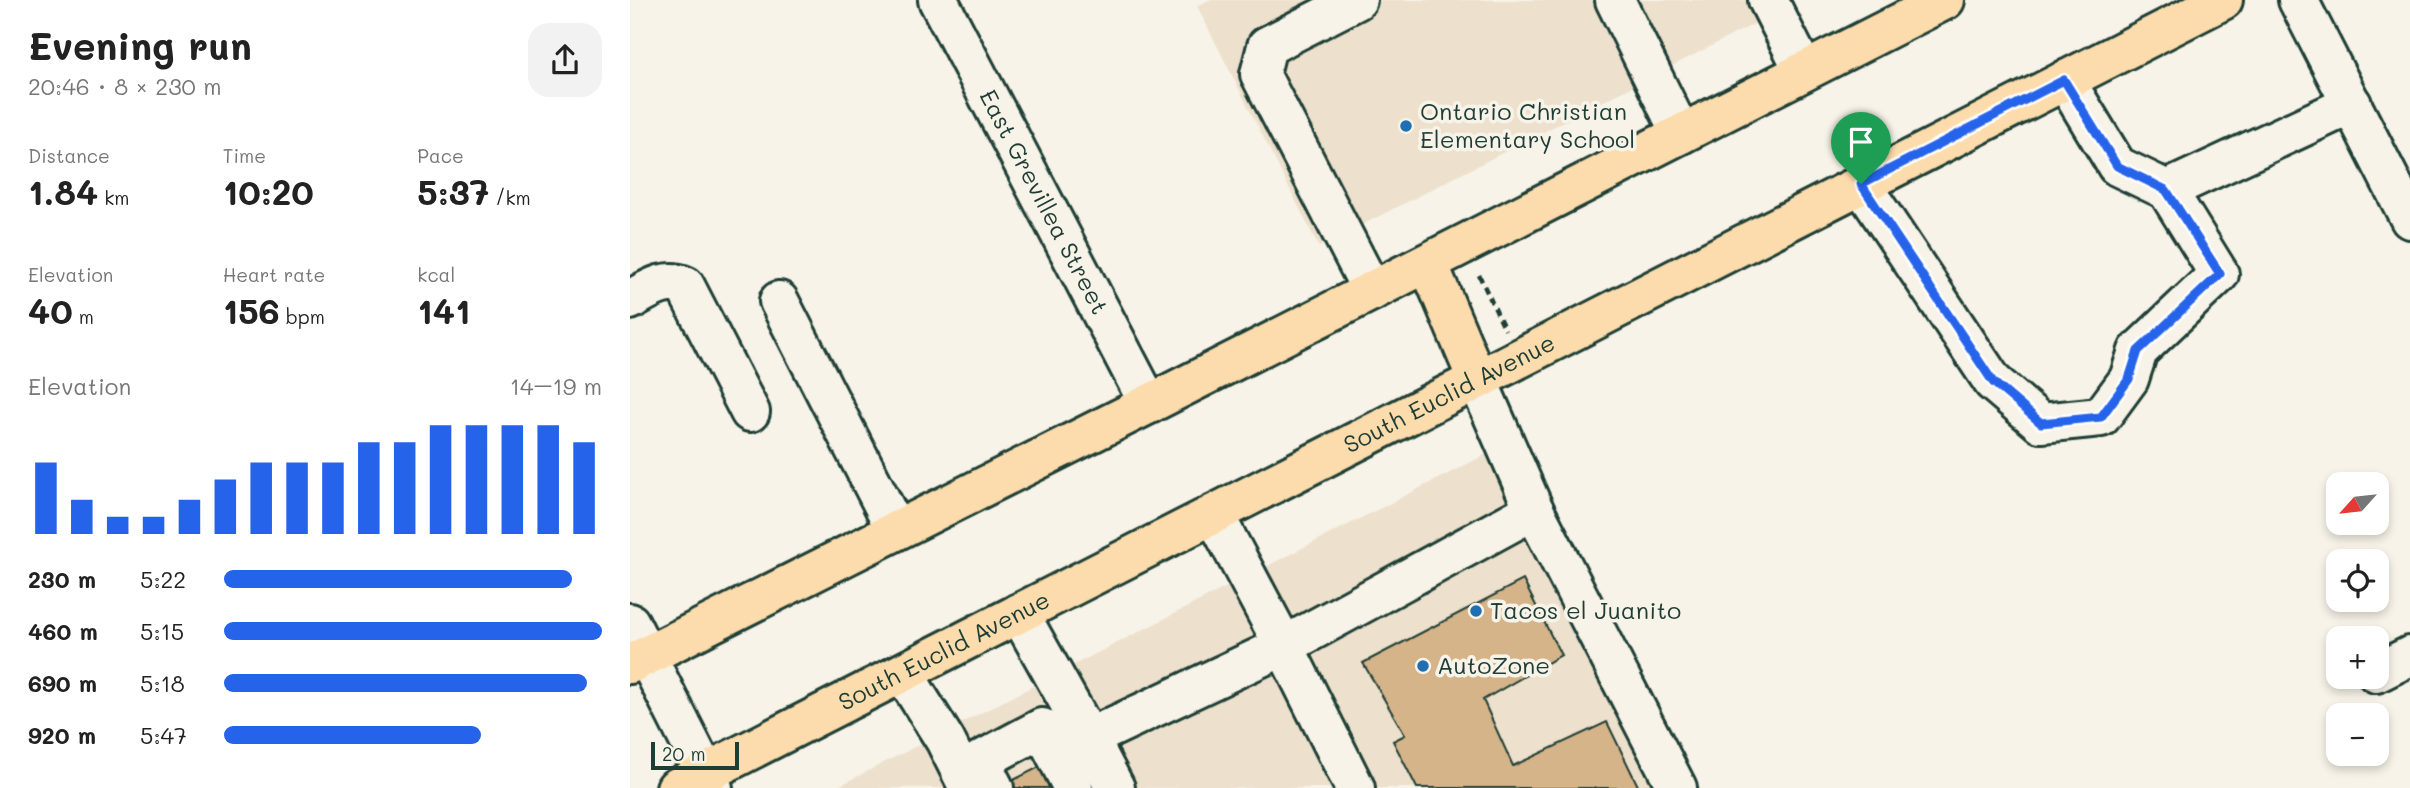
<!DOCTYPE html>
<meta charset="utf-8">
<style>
body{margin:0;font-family:Mali,sans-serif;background:#f2f2f2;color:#222;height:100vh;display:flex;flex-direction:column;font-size:26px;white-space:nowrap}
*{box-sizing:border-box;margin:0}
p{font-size:23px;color:#767676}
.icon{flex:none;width:38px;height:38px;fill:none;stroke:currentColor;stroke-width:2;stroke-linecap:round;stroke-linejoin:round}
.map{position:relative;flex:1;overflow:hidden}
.details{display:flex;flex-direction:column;background:#fff;width:630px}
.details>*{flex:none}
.needle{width:46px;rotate:243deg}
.tools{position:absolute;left:1696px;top:472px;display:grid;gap:14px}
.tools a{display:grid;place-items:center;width:63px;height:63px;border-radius:14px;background:#fff;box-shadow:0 4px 10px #0003;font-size:35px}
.scale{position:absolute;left:21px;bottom:18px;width:88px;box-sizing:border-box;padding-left:7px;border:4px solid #1f3d34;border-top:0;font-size:19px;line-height:24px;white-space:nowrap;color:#1f3d34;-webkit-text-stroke:5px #f7f3e8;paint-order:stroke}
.pin{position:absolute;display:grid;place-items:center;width:60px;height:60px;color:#fff;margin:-72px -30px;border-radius:50% 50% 50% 0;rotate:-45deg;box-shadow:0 0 7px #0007}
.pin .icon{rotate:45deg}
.round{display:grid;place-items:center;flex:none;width:74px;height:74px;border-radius:21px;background:#f2f2f2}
.head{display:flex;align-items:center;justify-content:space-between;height:119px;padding:0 28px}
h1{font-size:38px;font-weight:800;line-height:52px}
.metrics{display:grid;grid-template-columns:repeat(3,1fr);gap:10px;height:119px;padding:7px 28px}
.metrics div{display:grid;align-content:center}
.metrics b{font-size:35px;font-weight:800}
.metrics small{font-size:19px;font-weight:400}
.metrics p{font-size:19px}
.chart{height:196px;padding:14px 28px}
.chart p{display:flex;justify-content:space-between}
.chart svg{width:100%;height:126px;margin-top:7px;stroke:#2563eb;stroke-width:6}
ul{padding:0 28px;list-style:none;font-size:23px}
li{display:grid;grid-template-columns:112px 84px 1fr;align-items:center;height:52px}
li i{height:18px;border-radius:9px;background:#2563eb}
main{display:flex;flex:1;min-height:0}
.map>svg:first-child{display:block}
.built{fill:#ede0cc}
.building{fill:#d6b489;stroke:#1f3d34;stroke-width:2}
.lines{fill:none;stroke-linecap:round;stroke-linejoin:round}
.minor-casing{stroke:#1f3d34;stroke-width:44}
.major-casing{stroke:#1f3d34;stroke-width:44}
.path{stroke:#1f3d34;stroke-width:4.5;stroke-dasharray:7 5;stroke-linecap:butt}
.minor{stroke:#f7f3e8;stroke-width:38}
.major{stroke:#fcdcac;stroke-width:38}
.route-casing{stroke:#fff;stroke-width:14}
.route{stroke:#2563eb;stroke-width:9}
.poi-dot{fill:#1f6fb2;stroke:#f7f3e8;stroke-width:2.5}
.labels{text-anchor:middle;stroke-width:7;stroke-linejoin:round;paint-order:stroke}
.poi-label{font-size:24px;fill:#1f3d34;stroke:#f7f3e8;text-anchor:start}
.street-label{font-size:24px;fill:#1f3d34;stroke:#f7f3e8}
</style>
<main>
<section class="details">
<div class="head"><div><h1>Evening run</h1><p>20:46 · 8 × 230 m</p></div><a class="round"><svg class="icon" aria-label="share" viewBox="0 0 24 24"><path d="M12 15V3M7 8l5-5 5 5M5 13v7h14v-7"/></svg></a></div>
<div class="metrics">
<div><p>Distance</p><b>1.84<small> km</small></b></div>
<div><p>Time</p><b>10:20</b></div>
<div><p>Pace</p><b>5:37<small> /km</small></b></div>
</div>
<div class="metrics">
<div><p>Elevation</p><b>40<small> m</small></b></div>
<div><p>Heart rate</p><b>156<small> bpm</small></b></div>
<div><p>kcal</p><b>141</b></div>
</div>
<div class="chart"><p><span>Elevation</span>14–19 m</p>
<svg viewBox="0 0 160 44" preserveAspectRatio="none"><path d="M5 44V19M15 44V32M25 44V38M35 44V38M45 44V32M55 44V25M65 44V19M75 44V19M85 44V19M95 44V12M105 44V12M115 44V6M125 44V6M135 44V6M145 44V6M155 44V12"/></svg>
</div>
<ul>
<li><b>230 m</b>5:22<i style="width:92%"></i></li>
<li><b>460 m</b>5:15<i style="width:100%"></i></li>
<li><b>690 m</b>5:18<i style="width:96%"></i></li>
<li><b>920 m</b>5:47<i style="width:68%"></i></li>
</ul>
</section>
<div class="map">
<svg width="1780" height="788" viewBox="0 0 1780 788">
<rect width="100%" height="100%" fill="#f7f3e8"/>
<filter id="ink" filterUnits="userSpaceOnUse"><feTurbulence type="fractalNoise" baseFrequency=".0143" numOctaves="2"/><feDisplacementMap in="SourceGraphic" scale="14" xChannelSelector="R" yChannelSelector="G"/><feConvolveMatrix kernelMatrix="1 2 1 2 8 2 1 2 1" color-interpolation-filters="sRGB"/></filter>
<g filter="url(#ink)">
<g class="built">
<polygon points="579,0 1163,0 1165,3 689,247 567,6"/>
<polygon points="888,438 1070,788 205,788 442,666"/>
</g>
<g class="building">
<polygon points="893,580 931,655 853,700 883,766 977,722 1009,788 787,788 763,741 775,735 733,663"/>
<polygon points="413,765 425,788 376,788 374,785"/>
</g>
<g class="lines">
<defs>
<g id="minor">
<path id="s1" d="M308,0L519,404"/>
<polyline points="727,0 637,46 630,74 742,291"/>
<polyline points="985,0 1051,134"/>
<polyline points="1138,0 1174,71"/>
<polyline points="1668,0 1780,219"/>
<polyline points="1435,80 1487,166 1537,190"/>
<polyline points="1231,184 1363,382 1411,423 1471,417 1499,379 1508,351 1589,274 1537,190 1722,104"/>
<path d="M0,300C18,290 35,277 55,286L120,412"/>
<polyline points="149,301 266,530"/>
<polyline points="847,379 904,510 1047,788"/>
<polyline points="389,613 459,738"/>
<polyline points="0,623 83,788"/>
<polyline points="273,673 315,740 339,788"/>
<polyline points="1746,673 1780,656"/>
<polyline points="364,788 350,761 412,728 443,788"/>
<polyline points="485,788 459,738 654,646 584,514"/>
<polyline points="725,788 654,646 904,510"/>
</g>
<g id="major">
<polyline points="798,263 847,379"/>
<polyline points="0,664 519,404 1315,0"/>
<path id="s2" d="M46,788L1593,0"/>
</g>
</defs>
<use href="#minor" class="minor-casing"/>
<use href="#major" class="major-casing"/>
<polyline class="path" points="849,275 875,330"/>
<use href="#minor" class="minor"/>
<use href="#major" class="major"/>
</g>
</g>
<g class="lines" filter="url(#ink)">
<defs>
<polygon id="route" points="1434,80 1487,166 1536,190 1590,274 1508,351 1499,379 1471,417 1411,423 1363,382 1231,184"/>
</defs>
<use href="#route" class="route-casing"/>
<use href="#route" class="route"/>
</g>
<g class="poi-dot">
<circle cx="776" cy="126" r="7"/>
<circle cx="846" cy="611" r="7"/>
<circle cx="793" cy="666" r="7"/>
</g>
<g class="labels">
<g class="poi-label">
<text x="790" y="120">Ontario Christian<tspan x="790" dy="28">Elementary School</tspan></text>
<text x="860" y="619">Tacos el Juanito</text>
<text x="807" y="674">AutoZone</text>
</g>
<g class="street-label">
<text dy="8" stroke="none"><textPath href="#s1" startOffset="228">East Grevillea Street</textPath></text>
<text dy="8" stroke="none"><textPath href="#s2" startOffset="868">South Euclid Avenue</textPath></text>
<text dy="8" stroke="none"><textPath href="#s2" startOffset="301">South Euclid Avenue</textPath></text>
</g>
</g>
</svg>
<div class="tools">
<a><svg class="needle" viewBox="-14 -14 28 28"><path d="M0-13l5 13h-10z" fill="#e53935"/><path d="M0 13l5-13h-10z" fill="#767676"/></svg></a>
<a><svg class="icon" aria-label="locate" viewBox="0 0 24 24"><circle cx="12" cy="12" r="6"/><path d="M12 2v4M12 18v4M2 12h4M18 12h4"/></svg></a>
<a>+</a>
<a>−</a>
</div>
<div class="scale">20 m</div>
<div class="pin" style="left:1231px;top:184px;background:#1e9e55"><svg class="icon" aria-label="arrive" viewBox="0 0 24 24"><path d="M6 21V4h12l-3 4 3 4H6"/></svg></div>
</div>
</main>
